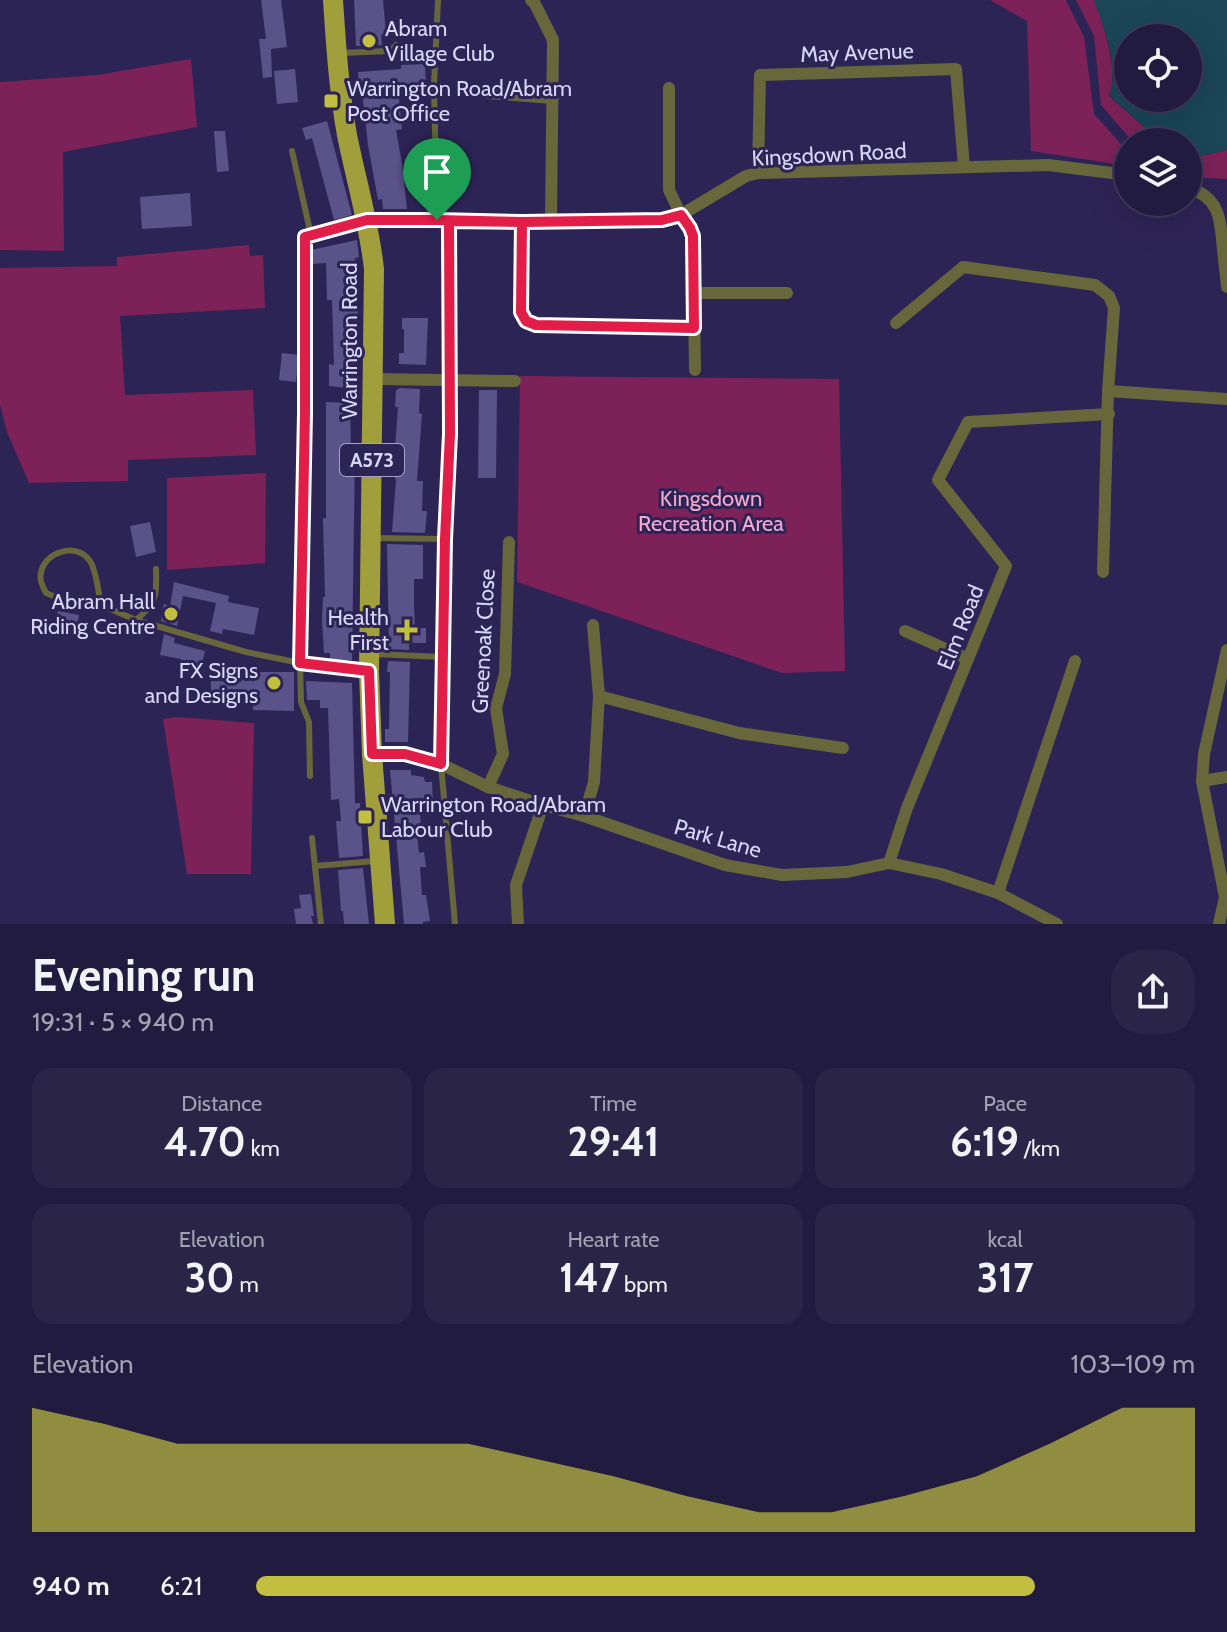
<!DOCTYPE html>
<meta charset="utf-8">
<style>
body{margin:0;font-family:Cabin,sans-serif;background:#2a2447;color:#f1f3f6;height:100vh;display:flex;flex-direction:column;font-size:30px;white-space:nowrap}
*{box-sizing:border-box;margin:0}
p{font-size:26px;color:#a2a1b1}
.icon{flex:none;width:44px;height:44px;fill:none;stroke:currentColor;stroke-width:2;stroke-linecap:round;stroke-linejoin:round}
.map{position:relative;height:924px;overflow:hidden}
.details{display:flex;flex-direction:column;background:#221b40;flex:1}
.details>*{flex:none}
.buttons{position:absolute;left:1114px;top:24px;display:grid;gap:16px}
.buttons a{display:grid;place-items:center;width:88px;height:88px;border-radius:50%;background:#221b40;box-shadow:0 8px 32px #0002,0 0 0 2px #3f3959;font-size:40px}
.pin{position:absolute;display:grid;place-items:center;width:68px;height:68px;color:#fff;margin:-82px -34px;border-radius:50% 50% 50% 0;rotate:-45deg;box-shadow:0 0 8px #0007}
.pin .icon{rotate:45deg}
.round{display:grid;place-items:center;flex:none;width:84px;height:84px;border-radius:32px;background:#2a2447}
.summary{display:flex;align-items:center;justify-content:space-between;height:136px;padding:0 32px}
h1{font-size:44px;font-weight:800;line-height:60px}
.stats{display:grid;grid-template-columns:repeat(3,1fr);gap:12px;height:136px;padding:8px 32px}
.stats div{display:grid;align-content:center;border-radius:20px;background:#2a2447;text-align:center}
.stats b{font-size:40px;font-weight:800}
.stats small{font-size:22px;font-weight:400}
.stats p{font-size:22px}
.chart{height:224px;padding:16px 32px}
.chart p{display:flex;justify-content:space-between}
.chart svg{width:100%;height:144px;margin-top:8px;fill:#c1be40;opacity:.7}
ul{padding:0 32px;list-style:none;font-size:26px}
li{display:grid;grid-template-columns:128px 96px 1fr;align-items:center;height:60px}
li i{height:20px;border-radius:10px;background:#c1be40}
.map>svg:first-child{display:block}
.green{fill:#7c2258}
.water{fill:#1a4658;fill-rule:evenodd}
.building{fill:#595389}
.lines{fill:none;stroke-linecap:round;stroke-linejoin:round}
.lane{stroke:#67673b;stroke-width:6}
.street{stroke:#67673b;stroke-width:12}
.primary{stroke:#a19e3c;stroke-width:20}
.route-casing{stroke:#fff;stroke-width:16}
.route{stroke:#e11d48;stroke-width:10}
.poi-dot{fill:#c1be40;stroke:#2d2456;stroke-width:3}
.labels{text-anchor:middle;stroke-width:6;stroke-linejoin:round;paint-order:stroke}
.shield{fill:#2d2456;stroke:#a5a1c7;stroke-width:2}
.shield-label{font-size:20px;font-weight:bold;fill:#d9d7f7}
.poi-label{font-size:22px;fill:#d9d7f7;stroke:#2d2456;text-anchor:start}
.street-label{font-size:22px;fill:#d9d7f7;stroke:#2d2456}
.park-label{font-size:22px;fill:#f5a8cf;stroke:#2d2456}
</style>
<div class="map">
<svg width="1227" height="924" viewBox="0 0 1227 924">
<rect width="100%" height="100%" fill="#2d2456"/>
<g class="green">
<polygon points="990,0 1066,0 1084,37 1094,114 1128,152 1128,166 1031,151 1027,21"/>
<path d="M1076,0H1094C1103,24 1120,72 1109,96L1161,142H1133L1101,105L1094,36Z"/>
<polygon points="191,59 197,127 63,152 64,251 0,250 0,82 97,75"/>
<polygon points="1227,150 1227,179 1206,178 1188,171 1188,155 1196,157"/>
<polygon points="249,245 250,256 263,255 265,308 120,316 125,395 253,390 256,455 128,460 128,481 29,483 7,432 0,405 0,268 117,266 117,257"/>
<polygon points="520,376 839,379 845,671 782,673 517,582"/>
<polygon points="266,473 265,563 167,570 167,478"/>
<polygon points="177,717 254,723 251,874 187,874 163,719"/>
</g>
<path class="water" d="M1094,0H1227V150L1196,157L1188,155V142H1161L1109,95C1121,73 1103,23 1094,0ZM1128,38H1188V98H1128Z"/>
<g class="building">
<polygon points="261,0 281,0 287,47 271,49 272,77 263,78 259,39 266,39"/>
<polygon points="354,0 383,0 386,34 381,35 382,45 356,46"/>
<polygon points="425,64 426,89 398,89 402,129 396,130 402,164 407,209 383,209 382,199 378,200 368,145 362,92 359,93 358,72 401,69 401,65"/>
<polygon points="295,69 298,102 277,104 274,71"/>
<polygon points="327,121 352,215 334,220 312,138 306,140 302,128"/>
<polygon points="214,131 225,131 229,171 217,172"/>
<polygon points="190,193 192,226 142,229 140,197"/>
<polygon points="357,240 359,257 355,258 358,313 357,364 347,364 347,388 329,386 329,364 334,365 332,300 327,300 326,263 311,264 311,250"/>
<polygon points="402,318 428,318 426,365 399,364 399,353 404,353 404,329 402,329"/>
<polygon points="282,353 299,355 296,382 279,380"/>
<polygon points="400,388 420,389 419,413 422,414 417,481 423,481 422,511 427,511 425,533 392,532 396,480 395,479 394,462 398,407 395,407 396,390"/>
<polygon points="479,390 497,390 496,478 478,478"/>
<polygon points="326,402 350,403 351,450 355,450 352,660 330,660 330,653 324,653 322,620 323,597 325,597 323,518 326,518"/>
<polygon points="150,522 156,552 136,557 130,526"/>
<polygon points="387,544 423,545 423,579 414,579 414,606 415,628 426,628 426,643 409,643 409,650 389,649"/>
<polygon points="174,582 229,596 228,602 259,608 254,635 223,629 222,634 210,631 216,603 183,596 177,626 161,621 164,604 170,606"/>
<polygon points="58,611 79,615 76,631 55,627"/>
<polygon points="164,634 175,638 174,643 205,651 200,672 179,668 181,659 160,655"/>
<polygon points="388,661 410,662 408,742 385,742 385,729 389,729 390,672 387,672"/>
<polygon points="253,672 294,672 294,711 253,710 253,699 211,697 211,681 241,682 241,678 253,678"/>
<polygon points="306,681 352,683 355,803 360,803 363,856 339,858 336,821 341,821 339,799 331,800 328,708 320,708 320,700 307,700"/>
<polygon points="390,770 411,770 411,775 424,777 425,782 432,782 433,803 419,801 421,826 416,826 419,853 424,852 426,867 420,867 422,895 426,895 430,921 423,922 423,924 404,924"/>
<polygon points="363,868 369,924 344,924 343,911 341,911 338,870"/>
<polygon points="311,894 314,916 311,916 313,924 296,924 294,909 301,908 299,895"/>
</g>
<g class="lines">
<g class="lane">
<polyline points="340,53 390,51 396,45"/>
<polyline points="292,151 311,235"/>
<polyline points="437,220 434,85 438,0"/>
<polyline points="449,221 450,434 445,539 441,764 455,924"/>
<polyline points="305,237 305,413 300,663 301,702 309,722 310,776"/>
<polyline points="375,538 445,539"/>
<path d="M101,605C98,592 97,572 90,561C75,539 36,555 41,581C41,583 45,591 46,593L58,598L101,605L136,620L246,652L300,663L365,670"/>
<path d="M136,620C157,603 157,595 156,569"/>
<polyline points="373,654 443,657"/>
<polyline points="312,838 321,924"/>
<polyline points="315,866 375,861"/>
</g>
<g class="street">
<polyline points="531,0 535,4 553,40 551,220"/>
<polyline points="669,88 669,190 681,215 690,228 693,236 695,370"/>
<polyline points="488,93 553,98"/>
<polyline points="758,173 760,75 956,69 964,167"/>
<path d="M1188,187C1221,199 1220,219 1223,249C1224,262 1226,274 1227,287"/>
<polyline points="522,222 521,312 526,321 536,325 694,328"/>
<polyline points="305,237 367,220 522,222 662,220 681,215 746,176 758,173 1048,165 1128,175"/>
<polyline points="695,293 787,293"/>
<polyline points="896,323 963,267 1095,285 1109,296 1114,308 1108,391 1103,572"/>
<polyline points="374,379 515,381"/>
<polyline points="1108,391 1227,399"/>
<polyline points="905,631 968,659"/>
<polyline points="599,696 739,733 843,748"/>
<polyline points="372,754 405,754 424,758 441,764 488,787 543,805 584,816 725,865 782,875 847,872 889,863 941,874 998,893 1057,924"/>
<polyline points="1202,781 1227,777"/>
<polyline points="488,787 503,754 496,708 505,674 509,542"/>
<polyline points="584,816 594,782 599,696 593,625"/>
<polyline points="889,863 907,808 1006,566 938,480 968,422 1109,414"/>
<polyline points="998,893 1075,661"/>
<polyline points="518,924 516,885 543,805"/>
<polyline points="1219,924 1225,897 1202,781 1204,754 1227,650"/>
</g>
<path class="primary" d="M333,0C336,45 339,91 347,135C356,180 369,223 374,269L369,671L372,754L385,924"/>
</g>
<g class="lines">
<defs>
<polyline id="route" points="437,220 367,220 305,237 305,413 300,663 369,671 372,754 405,754 441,764 445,539 450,434 449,221 522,222 521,312 526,321 536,325 694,328 693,236 690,228 681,215 662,220 522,222 437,220"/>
</defs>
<use href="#route" class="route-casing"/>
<use href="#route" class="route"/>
</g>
<g class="poi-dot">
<circle cx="369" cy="41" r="8"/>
<rect x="323" y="93" width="16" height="16" rx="4"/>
<circle cx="171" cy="614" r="8"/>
<path d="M403 618h8v8h8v8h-8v8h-8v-8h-8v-8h8z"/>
<circle cx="274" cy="683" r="8"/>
<rect x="357" y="809" width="16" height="16" rx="4"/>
</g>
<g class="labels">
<rect class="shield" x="340" y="444" width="64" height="32" rx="6"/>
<g class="shield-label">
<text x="372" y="467">A573</text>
</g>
<g class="poi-label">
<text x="385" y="36">Abram<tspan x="385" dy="25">Village Club</tspan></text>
<text x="347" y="96">Warrington Road/Abram<tspan x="347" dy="25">Post Office</tspan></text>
<text x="155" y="609" text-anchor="end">Abram Hall<tspan x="155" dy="25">Riding Centre</tspan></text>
<text x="389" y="625" text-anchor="end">Health<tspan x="389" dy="25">First</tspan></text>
<text x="258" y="678" text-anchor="end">FX Signs<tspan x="258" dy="25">and Designs</tspan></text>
<text x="381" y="812">Warrington Road/Abram<tspan x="381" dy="25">Labour Club</tspan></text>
</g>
<g class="street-label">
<text transform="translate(857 52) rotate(-2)" y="8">May Avenue</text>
<text transform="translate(829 154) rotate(-3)" y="8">Kingsdown Road</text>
<text transform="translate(349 341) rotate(-90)" y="8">Warrington Road</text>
<text transform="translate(960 627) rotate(-68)" y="8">Elm Road</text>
<text transform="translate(483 641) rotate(-87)" y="8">Greenoak Close</text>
<text transform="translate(718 838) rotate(16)" y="8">Park Lane</text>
</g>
<g class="park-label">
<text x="711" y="506">Kingsdown<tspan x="711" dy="25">Recreation Area</tspan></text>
</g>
</g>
</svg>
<div class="buttons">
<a><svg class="icon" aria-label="locate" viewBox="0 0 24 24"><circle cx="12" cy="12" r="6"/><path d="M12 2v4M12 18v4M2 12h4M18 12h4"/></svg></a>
<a><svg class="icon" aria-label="layers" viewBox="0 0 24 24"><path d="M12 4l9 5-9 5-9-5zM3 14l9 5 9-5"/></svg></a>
</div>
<div class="pin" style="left:437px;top:220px;background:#1e9e55"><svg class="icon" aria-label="arrive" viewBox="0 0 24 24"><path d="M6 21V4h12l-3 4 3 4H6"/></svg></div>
</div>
<section class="details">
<div class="summary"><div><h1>Evening run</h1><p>19:31 · 5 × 940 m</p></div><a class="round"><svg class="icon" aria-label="share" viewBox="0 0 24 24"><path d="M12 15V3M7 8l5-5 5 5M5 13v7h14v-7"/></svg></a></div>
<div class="stats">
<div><p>Distance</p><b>4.70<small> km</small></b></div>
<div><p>Time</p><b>29:41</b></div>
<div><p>Pace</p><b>6:19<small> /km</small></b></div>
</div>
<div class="stats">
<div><p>Elevation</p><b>30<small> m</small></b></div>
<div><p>Heart rate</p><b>147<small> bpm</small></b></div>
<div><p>kcal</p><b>317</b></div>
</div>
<div class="chart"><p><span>Elevation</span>103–109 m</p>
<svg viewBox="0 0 160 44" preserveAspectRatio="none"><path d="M0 44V6L10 11L20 17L30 17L40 17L50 17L60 17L70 22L80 27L90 33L100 38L110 38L120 33L130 27L140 17L150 6L160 6V44z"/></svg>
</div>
<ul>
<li><b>940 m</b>6:21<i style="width:83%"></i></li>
</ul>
</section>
